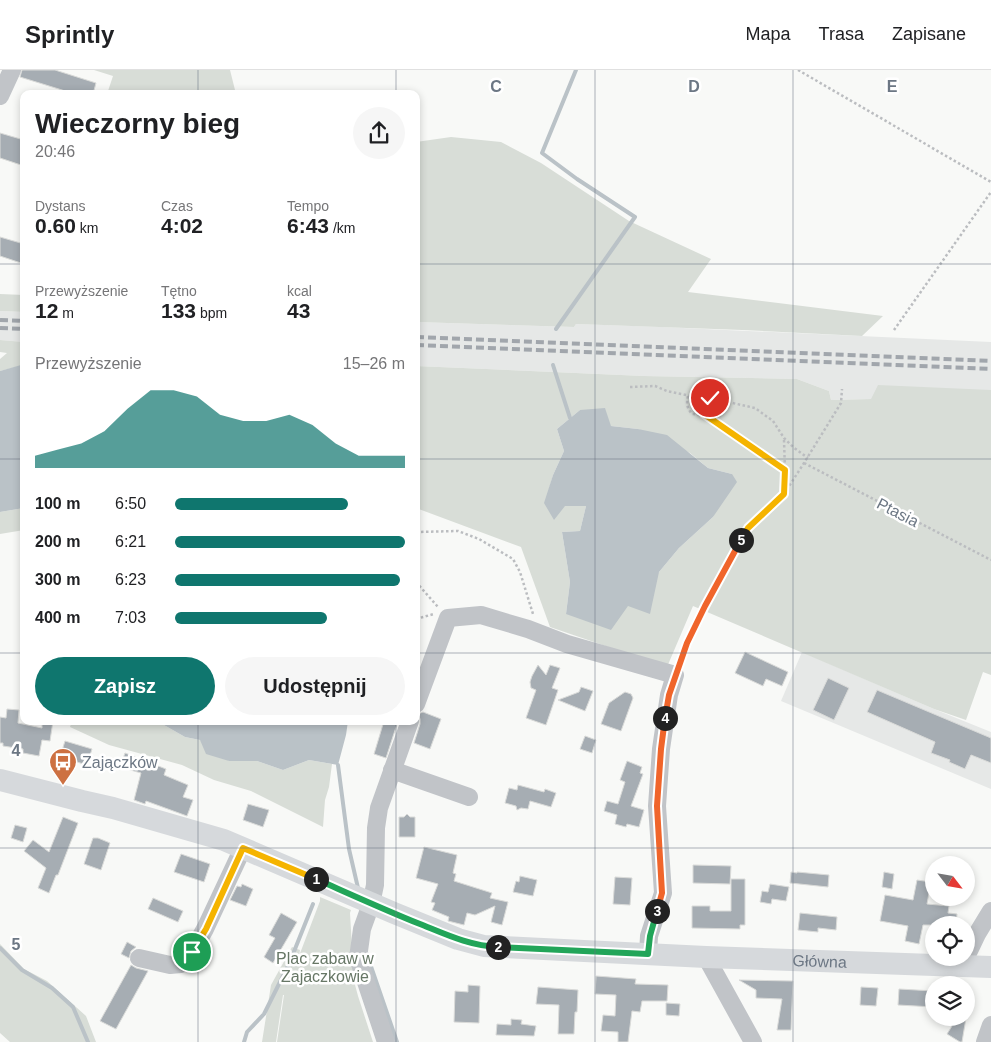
<!DOCTYPE html>
<html lang="pl">
<meta charset="utf-8">
<style>
body{margin:0;font-family:Arial,sans-serif;background:#f6f6f6;color:#202124;height:100vh;display:flex;flex-direction:column;font-size:19px;white-space:nowrap}
*{box-sizing:border-box;margin:0}
p{font-size:16px;color:#757577}
.icon{flex:none;width:28px;height:28px;fill:none;stroke:currentColor;stroke-width:2;stroke-linecap:round;stroke-linejoin:round}
.map{position:relative;flex:1;overflow:hidden}
.side{position:absolute;left:20px;top:20px;width:400px;height:635px;display:flex;flex-direction:column;background:#fff;border-radius:10px;box-shadow:0 2px 8px #0003}
.side>*{flex:none}
.needle{width:32px;rotate:121deg}
.fabs{position:absolute;left:925px;top:786px;display:grid;gap:10px}
.fabs a{display:grid;place-items:center;width:50px;height:50px;border-radius:50%;background:#fff;box-shadow:0 2px 8px #0003;font-size:25px}
.pin{position:absolute;display:grid;place-items:center;width:42px;height:42px;color:#fff;margin:-21px;border:2px solid #fff;border-radius:50%;box-shadow:0 1px 5px #0007}
.km{position:absolute;width:25px;height:25px;margin:-12px;border-radius:50%;background:#222;color:#fff;font-size:14px;line-height:25px;text-align:center}
.round{display:grid;place-items:center;flex:none;width:52px;height:52px;border-radius:26px;background:#f6f6f6}
.headline{display:flex;align-items:center;justify-content:space-between;height:85px;padding:0 15px}
h1{font-size:28px;font-weight:700;line-height:38px}
.metrics{display:grid;grid-template-columns:repeat(3,1fr);gap:8px;height:85px;padding:5px 15px}
.metrics div{display:grid;align-content:center}
.metrics b{font-size:21px;font-weight:700}
.metrics small{font-size:14px;font-weight:400}
.metrics p{font-size:14px}
.chart{height:140px;padding:10px 15px}
.chart p{display:flex;justify-content:space-between}
.chart svg{width:100%;height:90px;margin-top:5px;fill:#0f766e;opacity:.7}
.primary-button{display:flex;gap:10px;margin-top:auto;padding:10px 15px}
.primary-button a{flex:1;height:58px;border-radius:30px;background:#0f766e;color:#fff;font-size:20px;font-weight:700;line-height:58px;text-align:center}
.primary-button a+a{background:#f6f6f6;color:#202124}
ul{padding:0 15px;list-style:none;font-size:16px}
li{display:grid;grid-template-columns:80px 60px 1fr;align-items:center;height:38px}
li i{height:12px;border-radius:6px;background:#0f766e}
header{display:flex;align-items:center;gap:30px;box-sizing:border-box;height:70px;padding:0 25px;background:#fff;border-bottom:1px solid #e0e0e0}
header strong{font-size:24px}
nav{display:flex;gap:28px;margin-inline-start:auto;font-size:18px}
.map>svg:first-child{display:block}
.built{fill:#e6e8e7}
.green{fill:#d8ddd7;fill-rule:evenodd}
.water{fill:#bac2c7}
.lines{fill:none;stroke-linecap:round;stroke-linejoin:round}
.stream{stroke:#bac2c7;stroke-width:4}
.building{fill:#a6adb3;stroke:#dadbd9}
.path{stroke:#bbbdc0;stroke-width:2.5;stroke-dasharray:2.5 2.5;stroke-linecap:butt}
.minor{stroke:#c1c4c8;stroke-width:18}
.major{stroke:#d6d9dc;stroke-width:22}
.rail{stroke:#a1a6ac;stroke-width:4;stroke-dasharray:8 4;stroke-linecap:butt}
.split-1-casing{stroke:#fff;stroke-width:10}
.split-2-casing{stroke:#fff;stroke-width:10}
.split-3-casing{stroke:#fff;stroke-width:10}
.split-4-casing{stroke:#fff;stroke-width:10}
.split-5-casing{stroke:#fff;stroke-width:10}
.split-6-casing{stroke:#fff;stroke-width:10}
.split-1{stroke:#f5b400;stroke-width:6}
.split-2{stroke:#22a559;stroke-width:6}
.split-3{stroke:#22a559;stroke-width:6}
.split-4{stroke:#f0652b;stroke-width:6}
.split-5{stroke:#f0652b;stroke-width:6}
.split-6{stroke:#f5b400;stroke-width:6}
.grid{fill:none;stroke:#6c7784;stroke-width:1;stroke-opacity:0.55}
.labels{text-anchor:middle;stroke-width:5;stroke-linejoin:round;paint-order:stroke}
.street-label{font-size:16px;fill:#6c7784;stroke:#fff}
.poi-label{font-size:16px;fill:#6c7784;stroke:#fff;text-anchor:start}
.park-label{font-size:16px;fill:#677766;stroke:#fff}
.grid-label{font-size:16px;text-anchor:middle;font-weight:bold;fill:#6c7784;stroke:#fff;stroke-width:5;stroke-linejoin:round;paint-order:stroke}
</style>
<header>
<strong>Sprintly</strong>
<nav><a>Mapa</a><a>Trasa</a><a>Zapisane</a></nav>
</header>
<div class="map">
<svg width="991" height="972" viewBox="0 0 991 972">
<rect width="100%" height="100%" fill="#f8f9f7"/>
<g class="built">
<polygon points="0,241 24,242 24,272 0,270"/>
<polygon points="416,252 574,257 576,254 661,257 991,272 991,320 871,329 831,330 829,321 797,309 644,306 416,296"/>
<polygon points="802,582 934,639 991,662 991,719 781,631"/>
</g>
<g class="green">
<polygon points="94,0 230,0 236,24 107,24 113,6"/>
<polygon points="451,67 501,72 541,93 629,151 711,189 688,222 883,246 862,266 742,260 576,254 574,257 416,252 416,72"/>
<polygon points="0,224 24,225 24,242 0,241"/>
<polygon points="0,270 24,272 24,295 0,301 0,289 7,283 0,282"/>
<path d="M416,296L644,306L797,309L829,321L831,330L871,329L878,315L991,320V605L983,602L966,650L934,639L693,536L667,597L550,557L521,477L416,438ZM580,340L611,356L638,359L690,383L708,398L732,404L713,447L679,478L659,502L628,536L566,544L570,512L562,462L580,461L586,436H565L545,433L553,405L564,381L557,359Z"/>
<polygon points="24,438 24,460 0,464 0,442"/>
<polygon points="72,651 153,651 164,655 185,667 200,670 229,691 257,691 283,700 309,690 332,694 329,717 325,730 323,757 251,721 214,710 182,695 109,675 70,657"/>
<polygon points="320,827 351,840 350,843 354,911 358,926 373,972 277,972 284,925 283,925 276,972 262,972 271,915 292,877 300,880 299,886 320,831"/>
<polygon points="0,874 24,899 47,911 86,946 96,972 10,972 0,963"/>
</g>
<g class="water">
<polygon points="21,295 24,295 24,438 0,442 0,301"/>
<polygon points="605,338 611,356 638,359 667,365 708,398 732,404 737,412 713,447 679,478 659,502 650,544 628,536 611,560 566,544 570,512 562,462 580,461 586,436 565,436 554,450 544,433 553,405 564,381 557,359 580,340"/>
<polygon points="153,651 348,651 346,665 338,695 309,690 283,700 257,691 229,691 206,684 200,670 185,667 164,655"/>
</g>
<g class="lines">
<g class="stream">
<polyline points="556,259 635,147 577,109 542,83 576,0"/>
<polyline points="553,295 570,348"/>
<polyline points="338,695 349,779 358,818"/>
<polyline points="0,878 22,900 52,918 73,937 88,972"/>
<polyline points="366,882 397,972"/>
<polyline points="244,972 247,962 264,944 289,894 313,834"/>
</g>
</g>
<g class="building">
<polygon points="22,0 55,0 96,13 93,24 75,24 20,7"/>
<polygon points="0,63 24,70 24,96 0,88"/>
<polygon points="0,167 24,174 24,194 0,186"/>
<polygon points="745,582 788,602 782,616 766,609 763,616 735,603"/>
<polygon points="538,595 546,605 550,595 560,598 552,618 558,620 546,655 526,648 536,620 531,618 530,612 532,606"/>
<polygon points="828,608 849,618 834,650 813,640"/>
<polygon points="581,617 593,621 585,641 558,630 579,622"/>
<polygon points="877,620 991,668 991,693 971,685 965,699 949,692 950,690 931,683 935,672 867,642"/>
<polygon points="625,622 631,624 633,628 621,661 601,654 609,633"/>
<polygon points="7,639 19,640 18,653 42,658 42,651 53,651 50,671 42,670 39,686 23,683 23,679 3,676 3,673 0,673 0,647 6,648"/>
<polygon points="423,642 441,649 430,679 414,673 420,654 420,649 418,644"/>
<polygon points="384,651 398,651 386,688 374,684"/>
<polygon points="585,666 596,670 592,683 580,679"/>
<polygon points="65,671 92,679 87,695 60,687"/>
<polygon points="125,683 166,699 164,705 188,715 183,727 193,730 187,746 146,731 145,734 134,730 141,703 120,697"/>
<polygon points="627,691 642,697 640,703 643,704 631,736 644,740 639,757 627,754 626,757 615,754 617,745 604,741 607,731 618,734 625,712 620,710"/>
<polygon points="518,715 544,722 545,719 556,723 551,737 530,731 528,739 521,738 517,740 516,736 505,733 509,718 517,720"/>
<polygon points="248,734 269,740 263,757 243,750"/>
<polygon points="407,744 410,747 415,747 415,767 399,767 399,747 404,747"/>
<polygon points="63,747 78,753 58,805 56,805 49,823 38,818 46,798 24,781 33,770 49,782"/>
<polygon points="15,755 27,758 23,772 11,768"/>
<polygon points="93,768 98,768 110,773 101,800 84,794"/>
<polygon points="424,777 457,785 453,803 456,804 454,811 492,823 490,828 508,832 502,855 491,852 495,836 475,845 467,843 464,855 448,851 449,847 432,840 435,833 431,832 438,814 416,808"/>
<polygon points="181,784 210,794 204,812 174,802"/>
<polygon points="693,795 731,796 730,814 693,813"/>
<polygon points="791,802 797,803 797,802 829,805 828,817 790,813"/>
<polygon points="884,802 894,804 892,819 882,817"/>
<polygon points="520,806 537,810 533,826 513,822 516,811 519,812"/>
<polygon points="615,807 632,808 630,835 613,834"/>
<polygon points="731,809 745,809 745,855 740,855 740,859 692,858 692,836 710,836 710,841 731,841"/>
<polygon points="917,810 931,812 927,834 949,836 948,843 957,844 956,855 923,855 919,874 905,871 908,856 880,851 885,825 913,830"/>
<polygon points="242,814 253,819 246,836 230,830 237,816 241,817"/>
<polygon points="770,814 789,817 786,831 772,829 771,834 760,832 762,821 768,822"/>
<polygon points="153,828 183,841 178,852 148,839"/>
<polygon points="281,843 297,852 273,893 264,887 275,868 269,865"/>
<polygon points="800,843 837,847 836,860 818,858 818,862 798,860"/>
<polygon points="127,872 136,877 131,881 129,888 121,884"/>
<polygon points="131,895 136,898 148,901 116,959 100,951"/>
<polygon points="596,906 636,909 635,914 668,915 667,931 642,931 640,942 632,941 628,972 618,972 618,962 601,961 603,945 615,946 616,925 595,924"/>
<polygon points="739,910 793,911 791,960 777,960 782,929 756,928 756,920"/>
<polygon points="468,915 480,916 479,953 454,952 455,921 468,922"/>
<polygon points="538,917 578,920 577,942 575,942 574,964 558,964 559,935 536,934"/>
<polygon points="861,917 878,918 876,936 860,935"/>
<polygon points="899,919 934,921 934,937 898,935"/>
<polygon points="666,933 680,934 679,946 666,945"/>
<polygon points="932,948 966,948 962,972 960,972 947,964 952,956"/>
<polygon points="511,949 522,950 521,954 536,956 534,966 496,965 497,954 511,955"/>
</g>
<g class="lines">
<g class="path">
<polyline points="798,0 991,112"/>
<polyline points="894,260 991,122"/>
<polyline points="630,317 655,316 667,321 691,326 710,328 755,338 773,351 784,368 793,377 808,388"/>
<path d="M688,326C686,334 687,338 692,344L702,345L708,340L712,331L710,328"/>
<polyline points="704,344 785,401 784,422"/>
<polyline points="784,370 785,401"/>
<polyline points="804,393 991,490"/>
<polyline points="416,462 458,461 479,469 513,489 520,502 533,544"/>
<polyline points="416,512 438,537"/>
<polyline points="416,549 434,544"/>
<polyline points="680,592 687,573 705,536 748,458 784,424 804,393 841,333 842,319"/>
</g>
<g class="minor">
<polyline points="0,26 12,0"/>
<polyline points="416,634 448,548 481,545 528,559 567,574 675,605 669,625 661,679 657,736 663,823 649,866 648,884"/>
<polyline points="392,700 469,727"/>
<polyline points="706,887 753,972"/>
<polyline points="966,887 977,864 991,841"/>
<polyline points="139,888 170,895 181,894 192,882 205,859 243,778"/>
<polyline points="386,972 358,888 362,859 371,834 375,815 376,758 379,738 410,651"/>
<polyline points="985,972 991,955"/>
</g>
<path class="major" id="s1" d="M0,710L82,731L113,738L224,770L394,843L458,869L484,876L706,887L991,897"/>
<g class="rail">
<polyline points="0,250 24,251"/>
<polyline points="0,258 24,259"/>
<polyline points="416,267 991,291"/>
<polyline points="416,275 991,299"/>
</g>
</g>
<g class="lines">
<defs>
<polyline id="split-1" points="192,882 206,859 243,778 316,809"/>
<path id="split-2" d="M316,809C350,824 385,840 420,854C445,864 470,876 498,877"/>
<polyline id="split-3" points="498,877 648,884 650,866 657,841"/>
<polyline id="split-4" points="657,841 662,823 657,736 661,679 665,648"/>
<polyline id="split-5" points="665,648 669,625 687,573 705,536 741,470"/>
<polyline id="split-6" points="710,328 712,331 708,340 704,344 785,400 784,424 748,458 741,470"/>
</defs>
<use href="#split-1" class="split-1-casing"/>
<use href="#split-2" class="split-2-casing"/>
<use href="#split-3" class="split-3-casing"/>
<use href="#split-4" class="split-4-casing"/>
<use href="#split-5" class="split-5-casing"/>
<use href="#split-6" class="split-6-casing"/>
<use href="#split-1" class="split-1"/>
<use href="#split-2" class="split-2"/>
<use href="#split-3" class="split-3"/>
<use href="#split-4" class="split-4"/>
<use href="#split-5" class="split-5"/>
<use href="#split-6" class="split-6"/>
</g>
<path class="grid" d="M198,0V24M396,0V24M595,0V972M793,0V972M0,194H24M416,194H991M0,389H24M416,389H991M0,583H24M416,583H991M198,651V972M396,651V972M0,778H991"/>
<defs>
<symbol id="bus-pin" viewBox="-11 -11 22 30"><path d="M0 17L-7.5 6A9.5 9.5 0 1 1 7.5 6Z" fill="#cd7142" stroke="#fff"/><path d="M-5-6H5V4H4V6H2V4H-2V6H-4V4H-5ZM-3.5-4V0h7V-4ZM-3.5 1.2v1.5H-2V1.2ZM2 1.2v1.5H3.5V1.2Z" fill="#fff"/></symbol>
</defs>
<g fill-rule="evenodd">
<use href="#bus-pin" x="47" y="676" width="32" height="43"/>
</g>
<g class="labels">
<g class="street-label">
<text transform="translate(898 442) rotate(27)" y="6">Ptasia</text>
<text dy="6" stroke="none"><textPath href="#s1" startOffset="849">Główna</textPath></text>
</g>
<g class="poi-label">
<text x="82" y="698">Zajączków</text>
</g>
<g class="park-label">
<text x="325" y="894">Plac zabaw w<tspan x="325" dy="18">Zajaczkowie</tspan></text>
</g>
</g>
<g class="grid-label">
<text x="496" y="22">C</text>
<text x="694" y="22">D</text>
<text x="892" y="22">E</text>
<text x="16" y="686">4</text>
<text x="16" y="880">5</text>
</g>
</svg>
<div class="fabs">
<a><svg class="needle" viewBox="-14 -14 28 28"><path d="M0-13l5 13h-10z" fill="#e53935"/><path d="M0 13l5-13h-10z" fill="#757577"/></svg></a>
<a><svg class="icon" aria-label="locate" viewBox="0 0 24 24"><circle cx="12" cy="12" r="6"/><path d="M12 2v4M12 18v4M2 12h4M18 12h4"/></svg></a>
<a><svg class="icon" aria-label="layers" viewBox="0 0 24 24"><path d="M12 4l9 5-9 5-9-5zM3 14l9 5 9-5"/></svg></a>
</div>
<div class="pin" style="left:192px;top:882px;background:#1e9e55"><svg class="icon" aria-label="arrive" viewBox="0 0 24 24"><path d="M6 21V4h12l-3 4 3 4H6"/></svg></div>
<div class="pin" style="left:710px;top:328px;background:#d93025"><svg class="icon" aria-label="check" viewBox="0 0 24 24"><path d="M5 12l5 5 9-10"/></svg></div>
<b class="km" style="left:316px;top:809px">1</b>
<b class="km" style="left:498px;top:877px">2</b>
<b class="km" style="left:657px;top:841px">3</b>
<b class="km" style="left:665px;top:648px">4</b>
<b class="km" style="left:741px;top:470px">5</b>
<section class="side">
<div class="headline"><div><h1>Wieczorny bieg</h1><p>20:46</p></div><a class="round"><svg class="icon" aria-label="share" viewBox="0 0 24 24"><path d="M12 15V3M7 8l5-5 5 5M5 13v7h14v-7"/></svg></a></div>
<div class="metrics">
<div><p>Dystans</p><b>0.60<small> km</small></b></div>
<div><p>Czas</p><b>4:02</b></div>
<div><p>Tempo</p><b>6:43<small> /km</small></b></div>
</div>
<div class="metrics">
<div><p>Przewyższenie</p><b>12<small> m</small></b></div>
<div><p>Tętno</p><b>133<small> bpm</small></b></div>
<div><p>kcal</p><b>43</b></div>
</div>
<div class="chart"><p><span>Przewyższenie</span>15–26 m</p>
<svg viewBox="0 0 160 44" preserveAspectRatio="none"><path d="M0 44V38L10 35L20 32L30 26L40 15L50 6L60 6L70 9L80 18L90 21L100 21L110 18L120 23L130 32L140 38L150 38L160 38V44z"/></svg>
</div>
<ul>
<li><b>100 m</b>6:50<i style="width:75%"></i></li>
<li><b>200 m</b>6:21<i style="width:100%"></i></li>
<li><b>300 m</b>6:23<i style="width:98%"></i></li>
<li><b>400 m</b>7:03<i style="width:66%"></i></li>
</ul>
<div class="primary-button"><a>Zapisz</a><a>Udostępnij</a></div>
</section>
</div>
